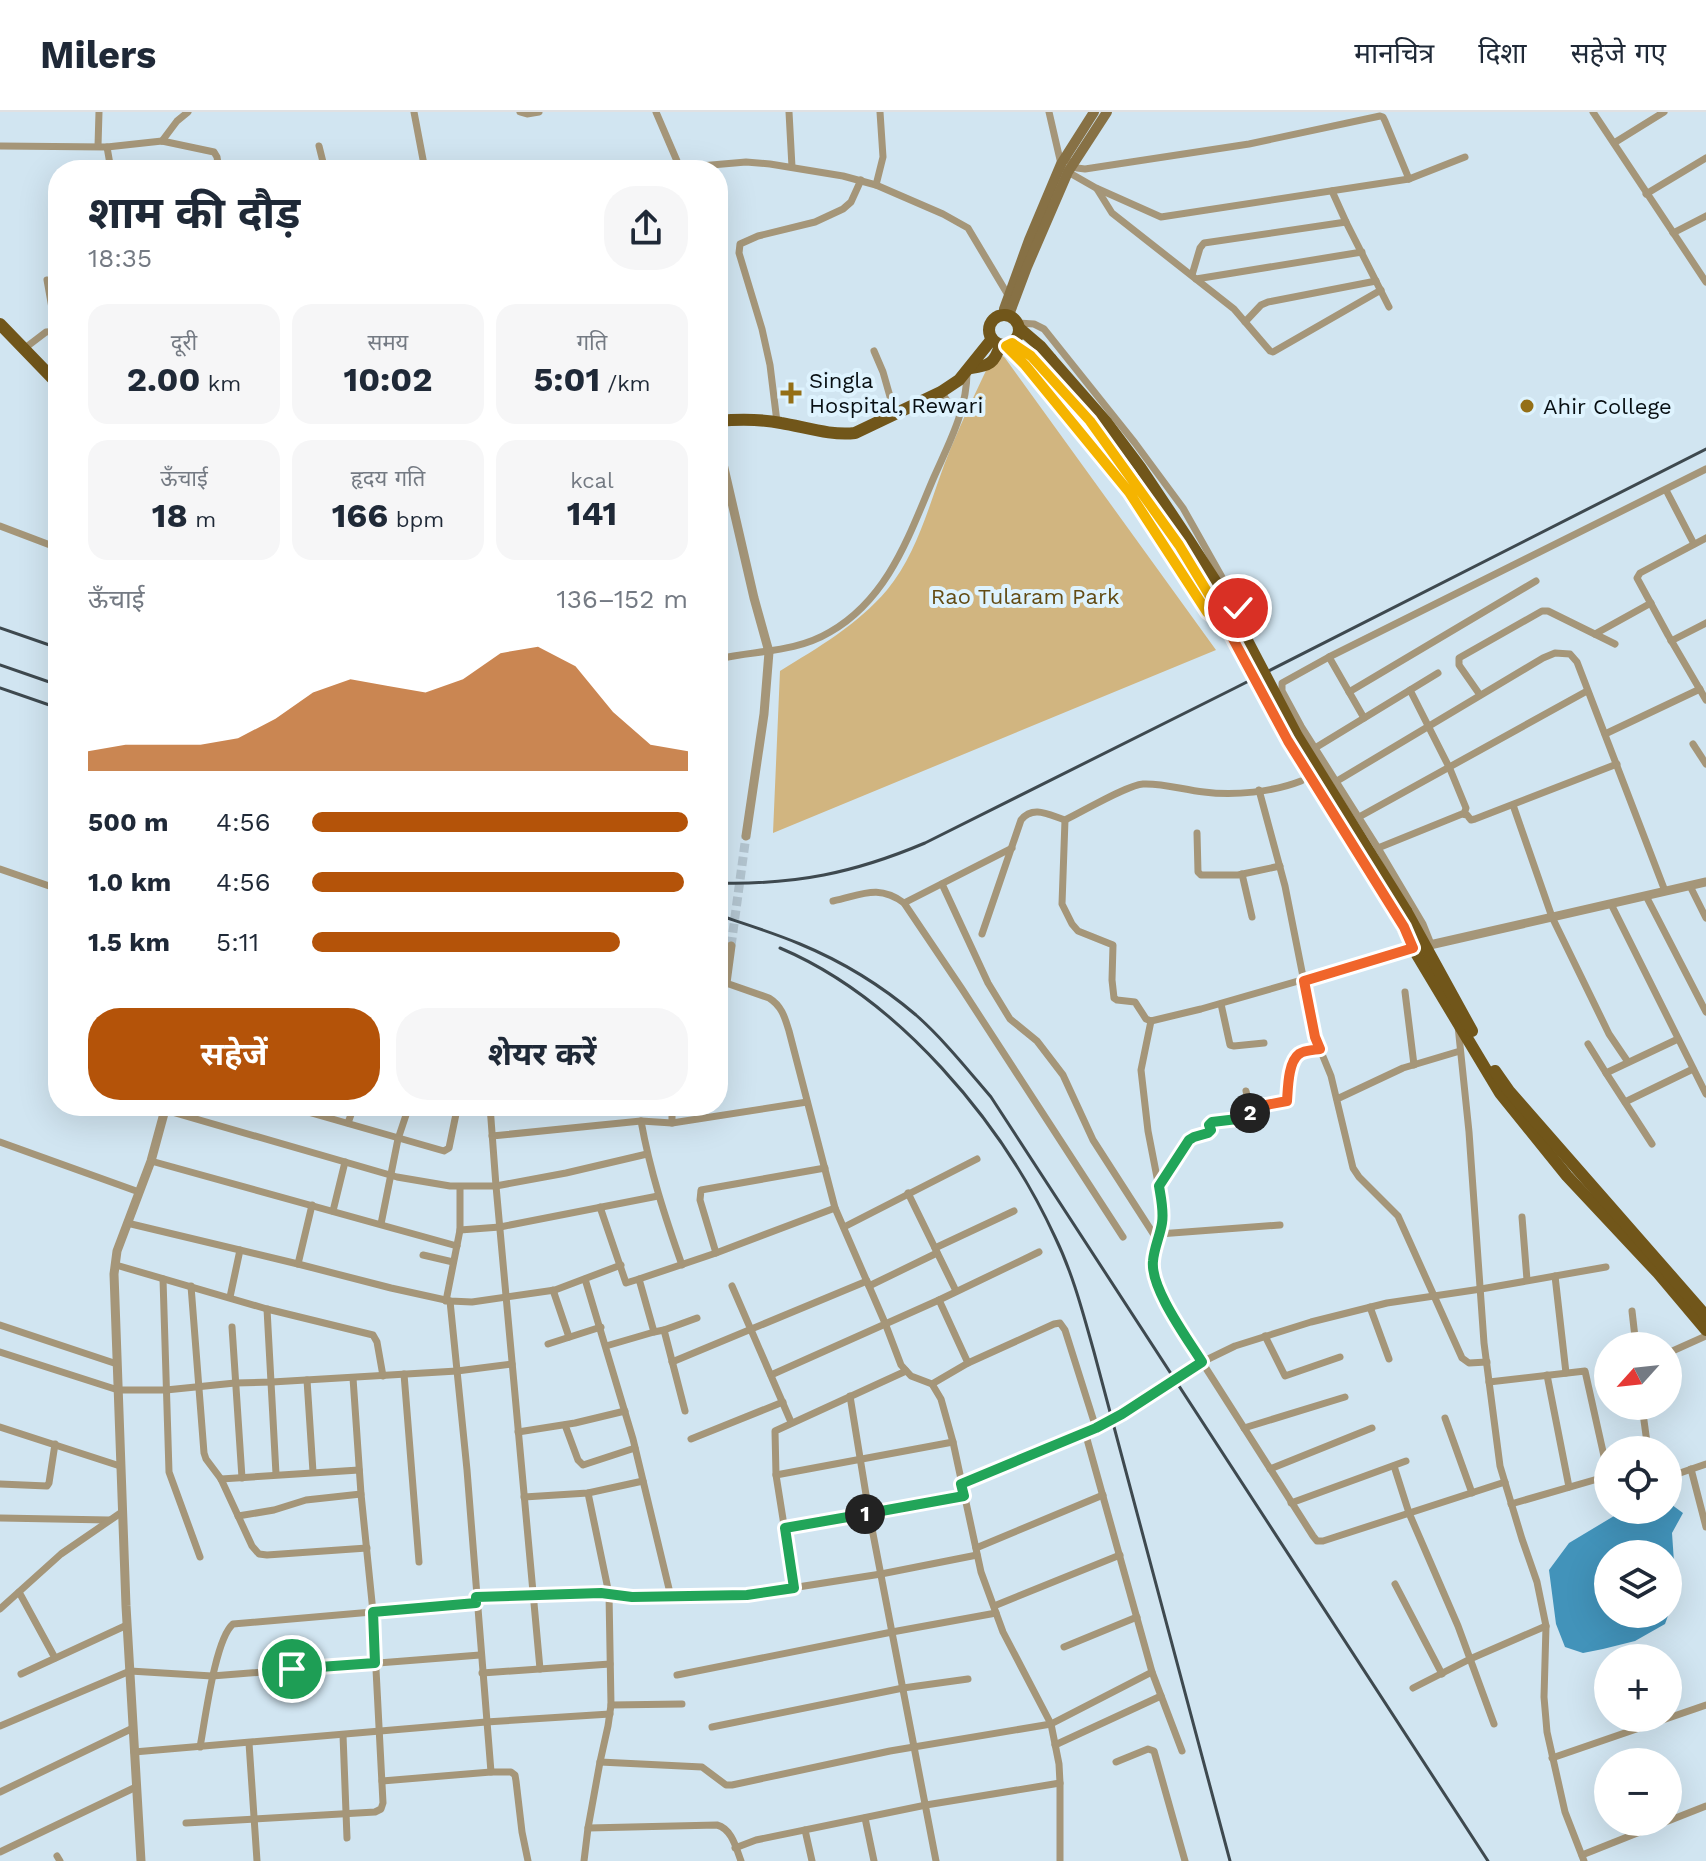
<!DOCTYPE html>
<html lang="hi">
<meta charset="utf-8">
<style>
body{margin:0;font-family:"Work Sans","Noto Sans Devanagari",sans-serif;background:#f6f6f7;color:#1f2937;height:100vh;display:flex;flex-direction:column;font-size:30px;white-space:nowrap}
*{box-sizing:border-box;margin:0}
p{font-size:26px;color:#747a83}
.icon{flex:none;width:44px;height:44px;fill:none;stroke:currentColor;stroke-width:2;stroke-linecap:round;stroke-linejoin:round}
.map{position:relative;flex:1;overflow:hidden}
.panel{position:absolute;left:48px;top:48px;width:680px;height:956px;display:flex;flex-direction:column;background:#fff;border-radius:32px;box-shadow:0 8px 32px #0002}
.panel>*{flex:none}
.needle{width:52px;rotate:243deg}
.tools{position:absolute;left:1594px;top:1220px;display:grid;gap:16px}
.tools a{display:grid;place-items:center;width:88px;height:88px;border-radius:50%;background:#fff;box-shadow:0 8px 32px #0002;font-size:40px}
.pin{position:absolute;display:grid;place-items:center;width:68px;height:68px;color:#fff;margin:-34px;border:4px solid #fff;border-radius:50%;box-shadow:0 2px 8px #0007}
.km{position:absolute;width:40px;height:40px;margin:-20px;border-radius:50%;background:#222;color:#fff;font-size:22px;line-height:40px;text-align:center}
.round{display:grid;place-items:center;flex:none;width:84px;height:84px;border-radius:32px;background:#f6f6f7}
.overview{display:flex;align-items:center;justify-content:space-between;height:136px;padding:0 40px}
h1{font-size:44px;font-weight:700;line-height:60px}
.metrics{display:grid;grid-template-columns:repeat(3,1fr);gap:12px;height:136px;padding:8px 40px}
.metrics div{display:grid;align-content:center;border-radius:20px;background:#f6f6f7;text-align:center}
.metrics b{font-size:34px;font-weight:700}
.metrics small{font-size:22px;font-weight:400}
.metrics p{font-size:22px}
.chart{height:224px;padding:16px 40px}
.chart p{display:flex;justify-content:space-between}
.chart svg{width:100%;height:144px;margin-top:8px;fill:#b45309;opacity:.7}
.primary-button{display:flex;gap:16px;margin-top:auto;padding:16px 40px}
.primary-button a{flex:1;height:92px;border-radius:32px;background:#b45309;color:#fff;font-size:32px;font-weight:700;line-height:92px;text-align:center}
.primary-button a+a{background:#f6f6f7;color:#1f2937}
ul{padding:0 40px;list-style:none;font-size:26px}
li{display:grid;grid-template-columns:128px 96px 1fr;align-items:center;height:60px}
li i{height:20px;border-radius:10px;background:#b45309}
header{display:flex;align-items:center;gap:48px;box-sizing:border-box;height:112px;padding:0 40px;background:#fff;border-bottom:2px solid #e0e1e3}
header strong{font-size:38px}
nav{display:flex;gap:44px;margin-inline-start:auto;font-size:28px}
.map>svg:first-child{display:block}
.green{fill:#d1b580}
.water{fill:#4293ba;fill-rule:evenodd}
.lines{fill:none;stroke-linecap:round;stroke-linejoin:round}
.tertiary-tunnel{stroke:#b3c5d0;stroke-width:9;stroke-dasharray:9 4.5;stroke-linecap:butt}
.minor{stroke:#a59679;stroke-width:7}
.tertiary{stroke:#a59679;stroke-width:9}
.secondary{stroke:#877145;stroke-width:10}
.primary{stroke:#71561a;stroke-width:12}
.rail{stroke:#3e494f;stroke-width:3}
.primary-bridge{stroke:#71561a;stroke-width:12}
.split-1-casing{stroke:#fff;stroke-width:16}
.split-2-casing{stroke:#fff;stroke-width:16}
.split-3-casing{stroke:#fff;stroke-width:16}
.split-4-casing{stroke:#fff;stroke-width:16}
.split-1{stroke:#22a559;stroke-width:10}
.split-2{stroke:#22a559;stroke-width:10}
.split-3{stroke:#f0652b;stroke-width:10}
.split-4{stroke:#f5b400;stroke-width:10}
.poi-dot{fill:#946f17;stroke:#def3fe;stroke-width:3}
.labels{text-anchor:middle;stroke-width:8;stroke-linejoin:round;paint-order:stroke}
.poi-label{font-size:22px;fill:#080f13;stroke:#def3fe;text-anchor:start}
.park-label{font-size:22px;fill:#634b14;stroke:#def3fe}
</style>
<header>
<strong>Milers</strong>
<nav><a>मानचित्र</a><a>दिशा</a><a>सहेजे गए</a></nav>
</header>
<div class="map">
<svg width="1706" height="1749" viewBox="0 0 1706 1749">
<rect width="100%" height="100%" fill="#d1e5f1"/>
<path class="green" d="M996,238L1005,246L1216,538L773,721L780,559C819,535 857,513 887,478C920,438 931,384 950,338C964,304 980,271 996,238Z"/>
<path class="water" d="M1668,1390L1683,1401L1672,1421L1674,1450V1487L1665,1512L1635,1529L1603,1537L1583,1541L1565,1535L1556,1512L1549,1458L1569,1431L1624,1398H1668ZM1608,1442H1668V1502H1608Z"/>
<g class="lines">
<polyline class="tertiary-tunnel" points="731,834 746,724"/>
<g class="minor">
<polyline points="414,0 425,58"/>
<polyline points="520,0 527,2 539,0"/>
<polyline points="656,0 677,49 677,58"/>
<polyline points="789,0 792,55"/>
<polyline points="1049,0 1061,52 1068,60 1096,76 1161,105 1409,67 1465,45"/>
<polyline points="1593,0 1706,170"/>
<polyline points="162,29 177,9 188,0"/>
<polyline points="1614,31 1664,0"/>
<polyline points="0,34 107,35 162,29 214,40 217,45 219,58"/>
<polyline points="98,34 99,0"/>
<polyline points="319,34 325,58"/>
<polyline points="107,35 111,58"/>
<polyline points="1070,50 1077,56 1085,57 1249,32 1380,4 1383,5 1385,9 1409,67"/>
<polyline points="677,56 746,50 770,52 843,64 876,73 943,102 968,116 1008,183"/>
<polyline points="876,73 883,45 880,0"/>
<polyline points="1097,77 1112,101 1234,197 1270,239 1273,240 1381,178"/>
<polyline points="1332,79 1346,110 1389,195"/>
<polyline points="1646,82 1706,46"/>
<polyline points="1673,121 1706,104"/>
<polyline points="1192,163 1200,136 1204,131 1346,110"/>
<polyline points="1196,167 1362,140"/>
<polyline points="47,168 56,219"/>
<polyline points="1245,210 1261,193 1268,190 1376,169"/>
<polyline points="1018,211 1034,212 1044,217 1135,331 1183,396 1236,490 1238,496 1236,504"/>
<polyline points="1006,234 1025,253 1129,380 1203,495 1210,503 1221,510"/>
<polyline points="25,236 46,220 57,219"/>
<polyline points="874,239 883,260 895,302"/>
<polyline points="941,280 951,294 961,301"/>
<polyline points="777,310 770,253 762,217 739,141 740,132 758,124 815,110 843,97 851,90 861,68"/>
<polyline points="1666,378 1694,432"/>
<polyline points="0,414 58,436"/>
<polyline points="1706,426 1640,461 1637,466 1668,523 1706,588"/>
<polyline points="1595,522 1651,491"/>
<polyline points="1671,529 1706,511"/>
<polyline points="1329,545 1364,606"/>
<path d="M718,547C756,538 795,541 830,520C889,486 909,423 934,365C949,331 967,298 967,260"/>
<polyline points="1410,578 1450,657 1466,696 1464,702"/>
<polyline points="1349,580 1536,469"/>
<polyline points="1480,583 1459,553 1459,546 1542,499 1548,499 1615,532"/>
<polyline points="1605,622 1700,577"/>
<polyline points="1693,632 1706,652"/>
<polyline points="1315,636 1438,561"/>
<polyline points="1337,669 1543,546 1555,541 1570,542 1577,550 1665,779"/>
<polyline points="1259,678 1285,774 1315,925 1331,964 1353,1056 1359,1065 1398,1104 1462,1246 1469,1251 1487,1250"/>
<polyline points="1513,693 1552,805 1609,922 1628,950"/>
<polyline points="1359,705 1587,579"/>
<polyline points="1065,708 1062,792 1072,812 1078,819 1113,833 1112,868 1114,886 1117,888 1135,890 1146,907 1151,909"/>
<polyline points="1197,721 1198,760 1201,763 1238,763 1280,754"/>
<polyline points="1378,736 1462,702 1467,703 1471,708 1475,707 1617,652"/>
<polyline points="0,757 58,777"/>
<polyline points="1242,762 1252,805"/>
<polyline points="942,772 988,871 1010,907 1037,929 1063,963 1093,1028 1158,1129"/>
<polyline points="1690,774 1706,806"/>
<polyline points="1646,784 1706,900"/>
<path d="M833,789C862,783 878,772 904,791L962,877L1123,1125"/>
<polyline points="904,791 1012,736"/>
<polyline points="1611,792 1706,982"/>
<path d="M982,822L1021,708C1033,693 1049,703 1065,708C1082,700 1127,673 1143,672C1163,671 1184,678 1204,680C1234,684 1273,680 1301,669"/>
<polyline points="1431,832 1423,812 1378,736 1301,614 1282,579 1282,571 1329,545 1706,357"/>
<path d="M726,871L769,886C782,894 785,906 789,919L835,1096L885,1211L901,1253L911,1264L932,1272L941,1287L953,1330L981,1460L1003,1520L1051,1612L1059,1652L1060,1671V1749"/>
<polyline points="1405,880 1414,953"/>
<polyline points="1221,892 1230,933 1234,934 1264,931"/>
<polyline points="1151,909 1141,958 1148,1019 1162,1091 1163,1109 1153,1149 1154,1165 1163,1185 1202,1250 1313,1424 1317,1429 1323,1429 1505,1370"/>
<polyline points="1151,909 1201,897 1413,836"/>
<polyline points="1458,914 1469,1020 1484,1231 1500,1354 1522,1427 1537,1470 1546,1514 1544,1585 1547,1620 1565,1700 1584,1749"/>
<polyline points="1588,932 1606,961"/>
<polyline points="1337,987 1403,956 1460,939"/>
<polyline points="1625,990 1693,957"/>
<polyline points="287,994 444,1039 449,1036 456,1002"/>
<polyline points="490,994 496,1074 540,1557"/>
<polyline points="672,994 672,1011"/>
<path d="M1250,996L1287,989C1288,976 1288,950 1300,942C1304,938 1314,938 1320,937"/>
<polyline points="165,998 397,1065 450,1074 496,1074 566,1061 647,1042"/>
<path d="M641,1009C650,1059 665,1105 682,1153"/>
<polyline points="348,1011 354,994"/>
<polyline points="492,1024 641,1009 672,1011 807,990"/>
<polyline points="0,1030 139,1080"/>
<polyline points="1652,1032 1606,961 1678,927"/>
<polyline points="151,1049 457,1134"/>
<polyline points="1159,1074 1189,1028 1210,1020 1210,1011 1248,1005 1251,1000 1246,979"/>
<polyline points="908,1081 956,1179"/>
<polyline points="600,1095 626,1171 639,1167 654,1220 664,1218 685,1299"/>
<polyline points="333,1099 345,1050"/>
<polyline points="1522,1105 1527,1168"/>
<polyline points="127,1111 298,1152 391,1176 450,1189 472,1190 555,1178 621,1153"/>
<polyline points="381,1112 398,1027 409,994"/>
<polyline points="844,1115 977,1047"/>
<polyline points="460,1118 500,1115 658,1084"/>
<polyline points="1159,1122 1280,1113"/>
<polyline points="935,1136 1014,1099"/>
<polyline points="716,1141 700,1088 701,1078 825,1056"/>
<polyline points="423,1143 453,1150"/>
<polyline points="298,1152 312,1093"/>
<polyline points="116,1153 267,1197 373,1223 377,1230 383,1264"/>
<polyline points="1555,1164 1566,1261"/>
<polyline points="163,1167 169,1360 200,1445"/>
<polyline points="585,1167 633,1327 671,1485"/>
<polyline points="639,1167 716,1141 835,1096"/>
<polyline points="191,1174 204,1341 206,1347 221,1367 252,1434 259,1442 267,1443 367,1436"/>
<polyline points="732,1174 791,1310"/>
<polyline points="869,1174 937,1141"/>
<polyline points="553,1178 569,1225"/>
<polyline points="230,1185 240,1138"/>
<polyline points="939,1188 968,1251"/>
<polyline points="446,1189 460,1118 460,1075"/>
<polyline points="450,1189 467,1358 491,1660"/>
<polyline points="1370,1195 1389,1247"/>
<polyline points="267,1197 276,1362"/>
<polyline points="1632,1199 1636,1234"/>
<polyline points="0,1213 117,1252"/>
<polyline points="232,1215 242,1366"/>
<polyline points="664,1218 697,1206"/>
<polyline points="1265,1224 1285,1264 1340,1245"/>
<polyline points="548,1232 601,1215"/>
<polyline points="606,1234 654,1220"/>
<polyline points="0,1240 118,1278 166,1278 235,1271 272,1270 457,1259 512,1252"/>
<polyline points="1668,1241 1706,1224"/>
<polyline points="672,1250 867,1169"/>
<polyline points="404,1262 419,1450"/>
<polyline points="771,1263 939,1188 1039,1140"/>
<polyline points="1547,1263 1569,1375"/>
<polyline points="307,1268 313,1360"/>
<polyline points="1489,1270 1585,1259 1608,1362"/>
<polyline points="932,1272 968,1251 1054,1212 1060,1211 1065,1218 1096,1316"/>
<polyline points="850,1284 869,1401 936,1749"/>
<polyline points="1642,1294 1648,1338"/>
<polyline points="1445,1306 1472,1381"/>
<polyline points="565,1313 578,1348 583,1353 635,1336"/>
<polyline points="0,1315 120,1354"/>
<polyline points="1244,1316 1345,1285"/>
<polyline points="518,1320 575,1311 625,1299"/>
<polyline points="1085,1320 1152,1560 1182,1639"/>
<polyline points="691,1327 783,1290"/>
<polyline points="1394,1354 1409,1401 1458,1514 1494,1612"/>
<polyline points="1270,1357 1372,1316"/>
<polyline points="1668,1357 1680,1361 1706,1352"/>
<polyline points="1691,1357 1706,1415"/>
<polyline points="776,1363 953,1330"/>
<polyline points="221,1367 359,1358"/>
<polyline points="0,1372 47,1374 49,1371 55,1332"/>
<polyline points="961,1372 1096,1316 1122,1302 1202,1250 1235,1234 1311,1210 1387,1191 1481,1177 1606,1155"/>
<polyline points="524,1385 588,1381 643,1369"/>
<polyline points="1291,1391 1406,1349"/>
<polyline points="1511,1392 1608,1364"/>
<polyline points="238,1404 274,1398 306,1388 361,1382"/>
<polyline points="0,1406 109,1408"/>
<polyline points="785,1416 964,1384"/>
<polyline points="976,1436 1103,1383"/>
<polyline points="1395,1472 1442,1562"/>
<polyline points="794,1476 776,1363 775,1319 906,1259"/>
<polyline points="19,1480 55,1546"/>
<polyline points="476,1485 601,1481 632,1485 747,1483 881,1462 977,1443"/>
<polyline points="994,1494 1120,1443"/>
<polyline points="0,1497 61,1442 122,1400"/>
<polyline points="1064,1535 1137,1505"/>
<polyline points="482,1561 610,1552"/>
<polyline points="21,1562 127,1513"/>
<polyline points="677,1563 892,1520 996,1501"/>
<polyline points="1413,1576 1470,1547 1546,1514"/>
<polyline points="611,1593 682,1592"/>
<polyline points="0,1614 130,1559 212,1564 480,1543"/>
<polyline points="712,1615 903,1576 968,1567"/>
<polyline points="343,1623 347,1726"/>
<polyline points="249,1631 257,1749"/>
<polyline points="1055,1633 1161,1584"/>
<path d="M200,1635C205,1609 215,1527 233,1512L476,1491"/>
<polyline points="134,1640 486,1610 610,1602"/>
<polyline points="1552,1646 1706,1593"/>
<polyline points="600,1650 702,1655 726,1673 732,1673 890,1639 1051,1612 1152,1560"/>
<polyline points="1116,1650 1148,1637 1154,1639 1185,1749"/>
<polyline points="382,1669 491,1660 511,1660 515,1663 516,1669 522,1720 528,1749"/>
<polyline points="0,1680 133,1616"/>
<polyline points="865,1706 874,1749"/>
<polyline points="1668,1709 1706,1694"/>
<polyline points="186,1711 375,1700 381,1697 383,1691 373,1500 361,1382 353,1266"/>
<path d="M588,1716L717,1713C732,1717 736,1736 741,1749"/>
<polyline points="805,1718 812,1749"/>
<polyline points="735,1736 756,1728 926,1693 1060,1671"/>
<polyline points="0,1740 136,1675"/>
<polyline points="1582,1743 1665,1710"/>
<polyline points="57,1744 60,1749"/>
<polyline points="584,1749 588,1716 600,1650 608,1614 611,1593 609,1482 588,1381"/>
</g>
<g class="tertiary">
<polyline points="718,330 754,486 769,540 764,602 746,724"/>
<polyline points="1421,835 1706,770"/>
<polyline points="718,878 726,871 731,834"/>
<polyline points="141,1749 126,1494 114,1162 117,1139 151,1049 166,994"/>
</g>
<g class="secondary">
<polyline points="1004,197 1029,128 1061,52 1094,0"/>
<polyline points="1009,203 1027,155 1068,60 1107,0"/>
</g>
<g class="primary">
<circle cx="1004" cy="218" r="15"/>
<polyline points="0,212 58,272"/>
<polyline points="1019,216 1040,234 1051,247"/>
<polyline points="1012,231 1022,236 1042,255"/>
<path d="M971,256C989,254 995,251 1000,233"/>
<path d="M718,309C739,307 760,307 781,311C805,315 831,324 855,321L941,280L959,268L992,227"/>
<polyline points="1393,797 1413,836 1500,981 1567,1064 1658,1161 1706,1218"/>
<polyline points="1406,799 1472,919"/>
<polyline points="1495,959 1509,979 1706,1204"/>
</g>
<g class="rail">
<polyline points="0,516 58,536"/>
<polyline points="0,553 58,573"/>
<polyline points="0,576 58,596"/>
<path d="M718,771C795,773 854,761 925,731L1235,576L1706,337"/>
<path d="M718,803C745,812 774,821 800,832C841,849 882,874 916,903C944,928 967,957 991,985L1488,1749"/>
<path d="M780,836C898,886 1002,1010 1055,1125C1073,1162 1083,1201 1094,1240L1230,1749"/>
</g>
<g class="primary-bridge">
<polyline points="1051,247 1107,311 1140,355 1188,427 1219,475 1297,624 1406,799"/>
<polyline points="1042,255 1090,309 1179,433 1209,481 1288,629 1393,797"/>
</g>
</g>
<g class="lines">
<defs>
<polyline id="split-1" points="292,1557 375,1551 373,1500 476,1491 476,1485 601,1481 632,1485 747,1483 794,1476 785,1416 865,1402"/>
<path id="split-2" d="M865,1402L964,1384L961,1372L1096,1316L1122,1302L1202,1250C1187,1226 1150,1176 1153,1149C1154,1136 1160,1124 1162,1111C1164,1099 1161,1086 1159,1074L1189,1028L1194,1025L1208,1021L1211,1018L1209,1013L1212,1010L1246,1006L1250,1001"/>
<path id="split-3" d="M1211,486L1288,629L1404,815L1413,836L1304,869L1315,925L1320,937C1314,938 1304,938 1299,942C1288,950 1288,976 1287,989L1250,996V1001"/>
<polyline id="split-4" points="1211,486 1179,433 1090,309 1031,244 1012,231 1006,234 1025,253 1129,380 1207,500 1220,510 1231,509 1238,502 1238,496"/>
</defs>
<use href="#split-1" class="split-1-casing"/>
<use href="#split-2" class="split-2-casing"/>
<use href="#split-3" class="split-3-casing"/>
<use href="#split-4" class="split-4-casing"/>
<use href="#split-1" class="split-1"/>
<use href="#split-2" class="split-2"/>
<use href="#split-3" class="split-3"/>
<use href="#split-4" class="split-4"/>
</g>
<g class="poi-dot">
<path d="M787 269h8v8h8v8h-8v8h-8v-8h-8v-8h8z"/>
<circle cx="1527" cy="294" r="8"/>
</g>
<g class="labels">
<g class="poi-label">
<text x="809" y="276">Singla<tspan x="809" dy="25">Hospital, Rewari</tspan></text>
<text x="1543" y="302">Ahir College</text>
</g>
<g class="park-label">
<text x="1025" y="492">Rao Tularam Park</text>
</g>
</g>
</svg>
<div class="tools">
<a><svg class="needle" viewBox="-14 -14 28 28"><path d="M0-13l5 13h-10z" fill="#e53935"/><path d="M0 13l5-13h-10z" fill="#747a83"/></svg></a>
<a><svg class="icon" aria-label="locate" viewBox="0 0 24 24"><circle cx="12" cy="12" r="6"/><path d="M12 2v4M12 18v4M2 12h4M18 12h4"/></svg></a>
<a><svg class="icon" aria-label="layers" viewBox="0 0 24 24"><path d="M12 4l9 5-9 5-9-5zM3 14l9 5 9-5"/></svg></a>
<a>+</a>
<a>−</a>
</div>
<div class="pin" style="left:292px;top:1557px;background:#1e9e55"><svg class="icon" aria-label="arrive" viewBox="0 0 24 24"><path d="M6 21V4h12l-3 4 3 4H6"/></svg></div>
<div class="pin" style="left:1238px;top:496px;background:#d93025"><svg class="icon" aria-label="check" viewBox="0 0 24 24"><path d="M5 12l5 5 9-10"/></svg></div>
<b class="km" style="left:865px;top:1402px">1</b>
<b class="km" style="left:1250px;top:1001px">2</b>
<section class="panel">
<div class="overview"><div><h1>शाम की दौड़</h1><p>18:35</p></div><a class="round"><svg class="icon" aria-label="share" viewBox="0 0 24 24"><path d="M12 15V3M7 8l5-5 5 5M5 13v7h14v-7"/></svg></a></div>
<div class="metrics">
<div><p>दूरी</p><b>2.00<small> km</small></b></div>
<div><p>समय</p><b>10:02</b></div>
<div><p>गति</p><b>5:01<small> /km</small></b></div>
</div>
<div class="metrics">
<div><p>ऊँचाई</p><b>18<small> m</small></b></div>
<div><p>हृदय गति</p><b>166<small> bpm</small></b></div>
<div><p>kcal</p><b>141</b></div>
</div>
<div class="chart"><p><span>ऊँचाई</span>136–152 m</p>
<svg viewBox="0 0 160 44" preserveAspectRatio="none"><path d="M0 44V38L10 36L20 36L30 36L40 34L50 28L60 20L70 16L80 18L90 20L100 16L110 8L120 6L130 12L140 26L150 36L160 38V44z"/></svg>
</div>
<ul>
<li><b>500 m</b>4:56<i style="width:100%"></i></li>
<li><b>1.0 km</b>4:56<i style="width:99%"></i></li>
<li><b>1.5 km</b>5:11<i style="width:82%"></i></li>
</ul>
<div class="primary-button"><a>सहेजें</a><a>शेयर करें</a></div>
</section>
</div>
